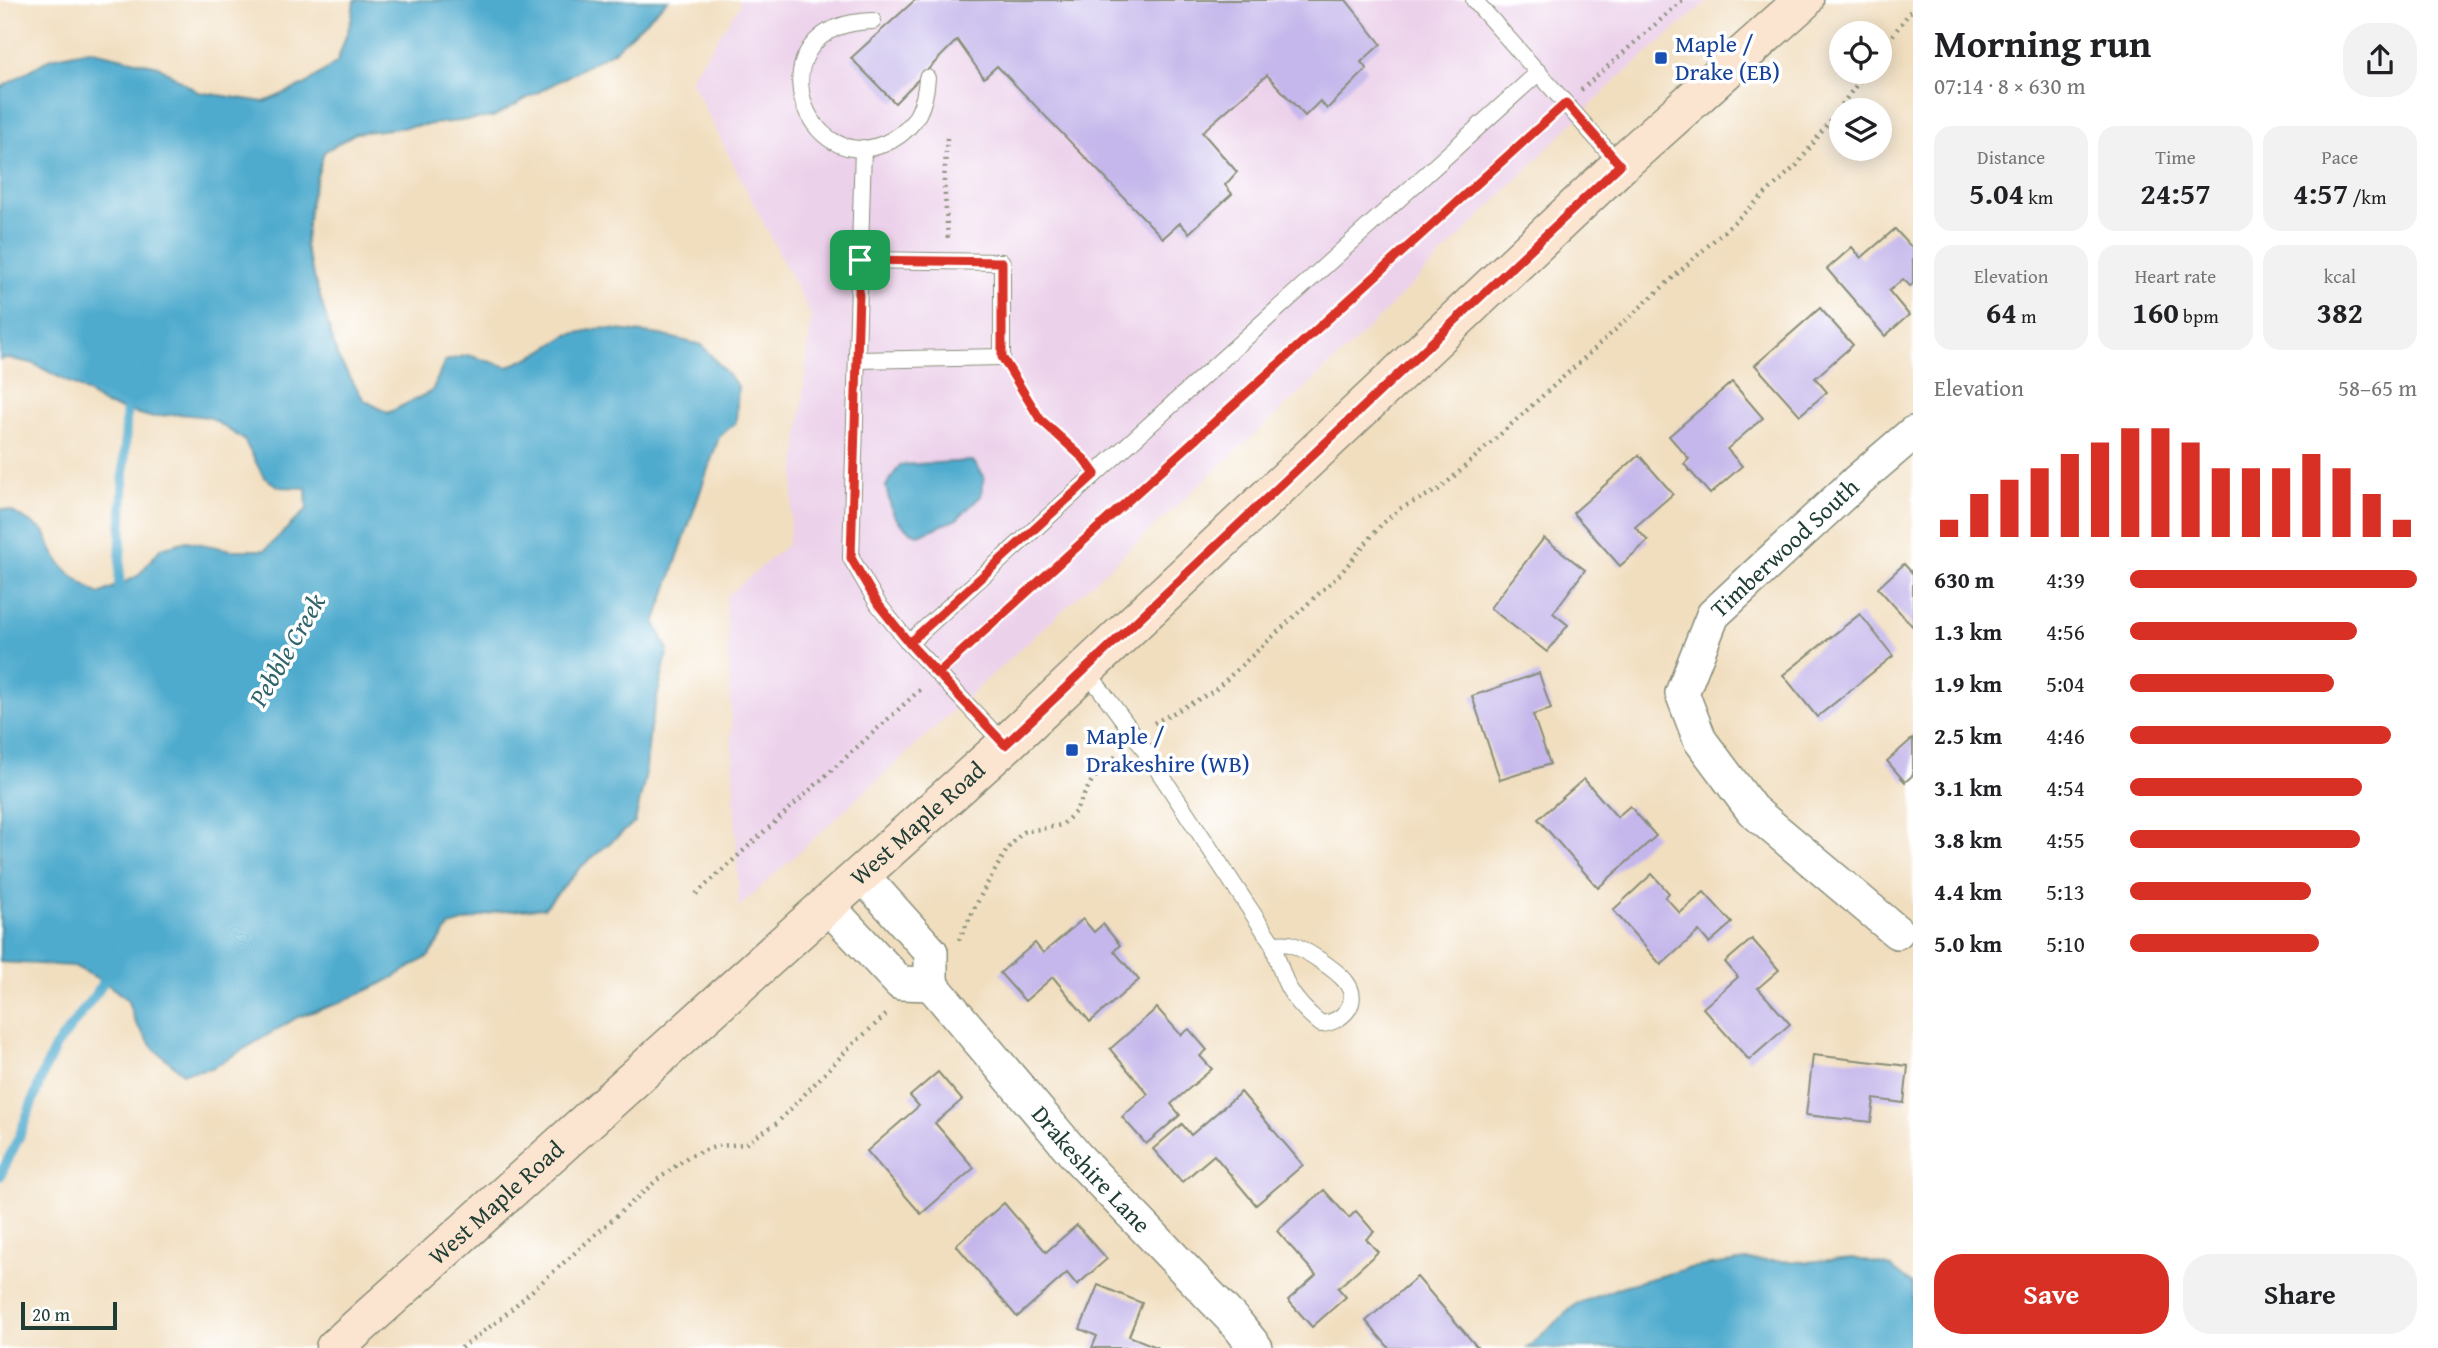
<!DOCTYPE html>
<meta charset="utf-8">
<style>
body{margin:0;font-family:"Gentium Book Plus",serif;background:#f2f2f2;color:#202124;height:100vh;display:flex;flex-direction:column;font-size:26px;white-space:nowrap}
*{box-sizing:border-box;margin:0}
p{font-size:23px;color:#757577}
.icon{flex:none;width:38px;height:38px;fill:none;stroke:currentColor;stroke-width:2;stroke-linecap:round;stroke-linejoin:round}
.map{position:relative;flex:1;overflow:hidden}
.drawer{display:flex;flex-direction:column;background:#fff;width:525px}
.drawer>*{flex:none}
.tools{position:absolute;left:1829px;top:21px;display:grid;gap:14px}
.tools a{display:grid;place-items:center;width:63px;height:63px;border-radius:50%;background:#fff;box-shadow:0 4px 18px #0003;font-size:35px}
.scale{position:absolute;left:21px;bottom:18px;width:96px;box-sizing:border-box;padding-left:7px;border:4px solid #1f3d34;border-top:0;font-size:19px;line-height:24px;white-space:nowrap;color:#1f3d34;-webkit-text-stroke:5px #fff;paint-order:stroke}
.pin{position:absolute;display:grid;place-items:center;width:60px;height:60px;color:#fff;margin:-30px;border-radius:14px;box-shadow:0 4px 10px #0006}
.round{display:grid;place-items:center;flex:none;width:74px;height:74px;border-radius:28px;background:#f2f2f2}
.headline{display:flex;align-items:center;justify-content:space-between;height:119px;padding:0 21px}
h1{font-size:38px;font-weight:700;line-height:52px}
.stats{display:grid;grid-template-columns:repeat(3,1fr);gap:10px;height:119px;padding:7px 21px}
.stats div{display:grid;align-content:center;border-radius:18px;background:#f2f2f2;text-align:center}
.stats b{font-size:30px;font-weight:700}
.stats small{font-size:19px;font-weight:400}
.stats p{font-size:19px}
.chart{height:196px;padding:14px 21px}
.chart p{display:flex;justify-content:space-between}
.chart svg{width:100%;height:126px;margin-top:7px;stroke:#d93025;stroke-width:6}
.action{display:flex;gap:14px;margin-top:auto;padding:14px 21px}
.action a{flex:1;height:80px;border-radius:28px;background:#d93025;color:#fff;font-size:28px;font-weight:700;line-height:80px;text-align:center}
.action a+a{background:#f2f2f2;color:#202124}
ul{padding:0 21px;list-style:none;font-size:23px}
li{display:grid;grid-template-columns:112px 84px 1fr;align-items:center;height:52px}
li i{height:18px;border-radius:9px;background:#d93025}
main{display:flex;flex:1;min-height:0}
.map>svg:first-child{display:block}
.built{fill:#ecd1ea}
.water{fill:#50abce;stroke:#387481;stroke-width:2}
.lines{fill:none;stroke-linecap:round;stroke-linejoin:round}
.stream{stroke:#50abce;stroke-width:10}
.building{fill:#c5b7eb}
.service-casing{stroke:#888e7a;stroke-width:18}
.minor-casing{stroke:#888e7a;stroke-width:36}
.secondary-casing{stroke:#888e7a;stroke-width:41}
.path{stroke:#888e7a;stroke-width:4.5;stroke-dasharray:2 5;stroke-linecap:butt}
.service{stroke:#fff;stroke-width:16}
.minor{stroke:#fff;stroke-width:33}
.secondary{stroke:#fce5d0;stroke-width:38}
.route-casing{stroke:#fff;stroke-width:14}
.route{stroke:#d93025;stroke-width:9}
.transit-dot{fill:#1a4fb4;stroke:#fff;stroke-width:2.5}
.labels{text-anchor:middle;stroke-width:7;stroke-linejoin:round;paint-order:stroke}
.transit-label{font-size:24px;fill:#164399;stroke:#fff;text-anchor:start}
.street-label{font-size:24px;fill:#1f3d34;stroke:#fff}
.water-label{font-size:26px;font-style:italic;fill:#30646a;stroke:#fff}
</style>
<main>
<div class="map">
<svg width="1913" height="1348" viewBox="0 0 1913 1348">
<rect width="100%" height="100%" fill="#fff"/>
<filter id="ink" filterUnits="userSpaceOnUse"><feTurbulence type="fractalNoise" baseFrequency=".0143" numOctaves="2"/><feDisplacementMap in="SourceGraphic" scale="14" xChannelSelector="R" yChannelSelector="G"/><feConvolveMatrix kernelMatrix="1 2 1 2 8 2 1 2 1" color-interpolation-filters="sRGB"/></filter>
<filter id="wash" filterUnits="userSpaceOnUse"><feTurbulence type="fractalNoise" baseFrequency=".00686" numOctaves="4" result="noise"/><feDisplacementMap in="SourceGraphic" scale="28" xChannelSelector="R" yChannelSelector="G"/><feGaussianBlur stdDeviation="1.57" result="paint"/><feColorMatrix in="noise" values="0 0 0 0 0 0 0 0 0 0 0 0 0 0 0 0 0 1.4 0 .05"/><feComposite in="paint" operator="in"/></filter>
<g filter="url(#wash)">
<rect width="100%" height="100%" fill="#f1debf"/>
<polygon class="built" points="738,0 1709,0 1616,80 1351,346 739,907 726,597 788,544 811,316 690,79 740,5"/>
<g class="water">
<path d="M354,0H668L614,51L493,117L356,133L324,152L311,198L305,246L338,358L364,400L388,413L432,391L445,361L468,355L508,367L537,354L568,335L601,328L660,335L702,345L738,386L736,422L719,437L655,623L668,650L650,728L645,778L635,822L582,866L544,908L496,912L450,926L429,956L389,980L342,1002L298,1017L212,1068L183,1073L154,1049L135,1022L127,999L103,981L74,966L0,962V509L11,511L44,531C56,566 68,574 99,594L138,576L161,548L187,541L231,550H265L307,509L306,488L279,487L264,477L244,440L209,417L179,414L150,417L106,405L80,388L32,363L6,358L0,360V88L51,58L89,50L158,66L198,92L264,102L304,85L337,62L352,18Z"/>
<path d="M973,461L984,476L981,496L957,519L919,535C894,524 891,512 886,486L900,465Z"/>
<polygon points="1853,1258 1891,1267 1913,1284 1913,1348 1527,1348 1576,1304 1623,1286 1690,1268 1746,1260 1806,1262"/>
</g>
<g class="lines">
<g class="stream">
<polyline points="122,598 119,585 127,400"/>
<polyline points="0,1176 19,1137 44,1071 55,1048 98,991 109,971"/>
</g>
</g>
<g id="blocks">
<g class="building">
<polygon points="915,0 1346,0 1381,44 1361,62 1367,69 1327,109 1320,101 1305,116 1267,75 1202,132 1237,172 1225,185 1232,194 1189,233 1180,223 1163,238 997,66 984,78 957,40 895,103 851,58"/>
<polygon points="1895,229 1913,249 1913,284 1910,286 1903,279 1889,291 1909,315 1885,336 1827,269 1852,247 1861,258"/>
<polygon points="1820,308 1853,345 1815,378 1827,392 1800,415 1755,365"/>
<polygon points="1732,382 1763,418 1727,449 1742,466 1710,494 1684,464 1689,459 1669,436"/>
<polygon points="1639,455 1673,494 1635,527 1648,541 1620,566 1573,513"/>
<polygon points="1544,538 1585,570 1553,613 1568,625 1547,652 1490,608"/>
<polygon points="1904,564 1913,574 1913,627 1878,588"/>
<polygon points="1860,614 1893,656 1817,717 1783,675"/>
<polygon points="1539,673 1551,709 1533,715 1550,764 1500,780 1472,696"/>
<polygon points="1913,738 1913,775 1905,782 1887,761"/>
<polygon points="1584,779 1617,817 1630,806 1656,836 1598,888 1538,819"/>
<polygon points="1652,874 1669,893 1665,897 1680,913 1704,892 1732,923 1709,943 1699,931 1661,965 1613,910"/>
<polygon points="1083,919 1094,932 1103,924 1120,945 1114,951 1139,980 1090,1022 1053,977 1025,1001 1000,973 1035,943 1043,953"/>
<polygon points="1752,939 1779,970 1758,988 1790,1024 1749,1060 1703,1008 1738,977 1725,962"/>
<polygon points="1157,1008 1181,1035 1189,1029 1207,1050 1200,1056 1212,1069 1171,1104 1180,1115 1146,1144 1122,1117 1148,1094 1110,1049"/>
<polygon points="1813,1055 1908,1066 1904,1103 1874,1099 1871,1122 1806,1115"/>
<polygon points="938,1072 962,1100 935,1123 974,1168 921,1214 867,1151 919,1106 910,1096"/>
<polygon points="1241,1092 1303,1165 1256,1205 1214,1155 1182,1182 1153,1149 1182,1124 1191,1135"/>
<polygon points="1324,1190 1349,1218 1356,1211 1374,1232 1366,1239 1378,1252 1338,1288 1346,1297 1312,1327 1288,1300 1316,1275 1277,1231"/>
<polygon points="1004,1203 1046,1252 1077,1225 1107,1259 1077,1285 1067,1273 1017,1317 956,1245"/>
<polygon points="1417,1277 1478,1348 1389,1348 1366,1321"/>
<polygon points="1098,1285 1142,1303 1129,1336 1159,1348 1092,1348 1097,1336 1080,1329"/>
</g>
</g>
</g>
<g filter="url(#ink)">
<use href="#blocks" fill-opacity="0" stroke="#888e7a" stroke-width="2"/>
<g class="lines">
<defs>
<g id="service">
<polyline points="1474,0 1620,165"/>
<path d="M873,21C748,23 804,188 892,140C917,126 925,105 927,78"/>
<polyline points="863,148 851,558 878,604 909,643"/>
<polyline points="857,360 1002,357 1002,262 860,260"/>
<path d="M1086,670L1136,737L1273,944C1284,983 1289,998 1321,1024C1342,1022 1362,1003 1346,982C1337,970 1303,948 1290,944C1285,943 1278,944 1273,944"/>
<polyline points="1005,745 909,643 1539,72"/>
</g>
<g id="minor">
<polyline points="827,905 900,983 931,984 931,952 861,874"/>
<path id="s1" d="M1897,932L1752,810L1700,740L1682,693L1713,615L1857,481L1913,433"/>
<path id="s2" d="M931,984L1077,1157L1237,1324L1256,1348"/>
</g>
<g id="secondary">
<path id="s3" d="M335,1348L1005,745L1620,165L1804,0"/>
</g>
</defs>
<use href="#service" class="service-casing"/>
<use href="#minor" class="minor-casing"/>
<use href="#secondary" class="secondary-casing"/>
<g class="path">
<polyline points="1880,52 1913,8"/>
<polyline points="1581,90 1683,0"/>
<polyline points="947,138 944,181 948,239"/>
<polyline points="1013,377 1040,419 1082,457"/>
<polyline points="954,659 1549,119"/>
<polyline points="1154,723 1214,691 1341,573 1381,525 1399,509 1440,489 1797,165 1866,72"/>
<polyline points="696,894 922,688"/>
<polyline points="959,940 983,891 1008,848 1023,832 1062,825 1075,812 1092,780 1118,754"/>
<polyline points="461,1348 499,1320 657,1180 689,1156 717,1146 745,1144 777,1123 849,1048 888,1013"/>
</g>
<use href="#service" class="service"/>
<use href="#minor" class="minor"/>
<use href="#secondary" class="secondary"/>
</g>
</g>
<g class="lines" filter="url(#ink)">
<defs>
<polyline id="route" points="860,260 851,558 878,604 909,643 1005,745 1620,165 1566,103 937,674 909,643 1095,474 1084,459 1040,419 1002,357 1002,262 860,260"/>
</defs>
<use href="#route" class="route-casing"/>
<use href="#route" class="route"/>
</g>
<g class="transit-dot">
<rect x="1654" y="51" width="14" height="14" rx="3.5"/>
<rect x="1065" y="743" width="14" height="14" rx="3.5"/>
</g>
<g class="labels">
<g class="transit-label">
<text x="1675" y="52">Maple /<tspan x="1675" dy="28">Drake (EB)</tspan></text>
<text x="1086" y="744">Maple /<tspan x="1086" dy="28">Drakeshire (WB)</tspan></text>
</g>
<g class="street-label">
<text dy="8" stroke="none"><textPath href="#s1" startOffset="509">Timberwood South</textPath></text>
<text dy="8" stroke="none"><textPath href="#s3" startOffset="784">West Maple Road</textPath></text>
<text dy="8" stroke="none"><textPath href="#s2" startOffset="245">Drakeshire Lane</textPath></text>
<text dy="8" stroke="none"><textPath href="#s3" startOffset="217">West Maple Road</textPath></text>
</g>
<g class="water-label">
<text transform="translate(287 650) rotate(-60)" y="9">Pebble Creek</text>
</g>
</g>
</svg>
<div class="tools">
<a><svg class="icon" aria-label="locate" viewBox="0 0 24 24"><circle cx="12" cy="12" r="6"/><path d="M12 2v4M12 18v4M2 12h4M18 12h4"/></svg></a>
<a><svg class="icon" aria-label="layers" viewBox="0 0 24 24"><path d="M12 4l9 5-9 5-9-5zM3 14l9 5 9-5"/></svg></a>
</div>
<div class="scale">20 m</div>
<div class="pin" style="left:860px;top:260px;background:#1e9e55"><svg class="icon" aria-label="arrive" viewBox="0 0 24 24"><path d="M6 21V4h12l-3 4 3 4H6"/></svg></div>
</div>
<section class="drawer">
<div class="headline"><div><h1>Morning run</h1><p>07:14 · 8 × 630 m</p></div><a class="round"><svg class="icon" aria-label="share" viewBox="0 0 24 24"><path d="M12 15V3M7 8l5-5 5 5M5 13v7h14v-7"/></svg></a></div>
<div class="stats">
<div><p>Distance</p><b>5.04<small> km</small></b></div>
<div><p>Time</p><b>24:57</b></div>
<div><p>Pace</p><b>4:57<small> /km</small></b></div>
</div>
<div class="stats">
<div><p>Elevation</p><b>64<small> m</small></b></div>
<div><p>Heart rate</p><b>160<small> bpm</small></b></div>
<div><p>kcal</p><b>382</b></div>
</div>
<div class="chart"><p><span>Elevation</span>58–65 m</p>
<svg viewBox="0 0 160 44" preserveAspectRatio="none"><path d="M5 44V38M15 44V29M25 44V24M35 44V20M45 44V15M55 44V11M65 44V6M75 44V6M85 44V11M95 44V20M105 44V20M115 44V20M125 44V15M135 44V20M145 44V29M155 44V38"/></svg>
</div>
<ul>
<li><b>630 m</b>4:39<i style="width:100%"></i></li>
<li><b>1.3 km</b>4:56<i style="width:79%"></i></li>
<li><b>1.9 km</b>5:04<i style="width:71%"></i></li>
<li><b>2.5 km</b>4:46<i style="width:91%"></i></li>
<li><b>3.1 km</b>4:54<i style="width:81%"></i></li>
<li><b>3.8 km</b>4:55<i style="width:80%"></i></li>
<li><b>4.4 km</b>5:13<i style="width:63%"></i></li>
<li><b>5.0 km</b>5:10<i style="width:66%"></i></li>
</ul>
<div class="action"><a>Save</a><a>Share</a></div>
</section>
</main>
